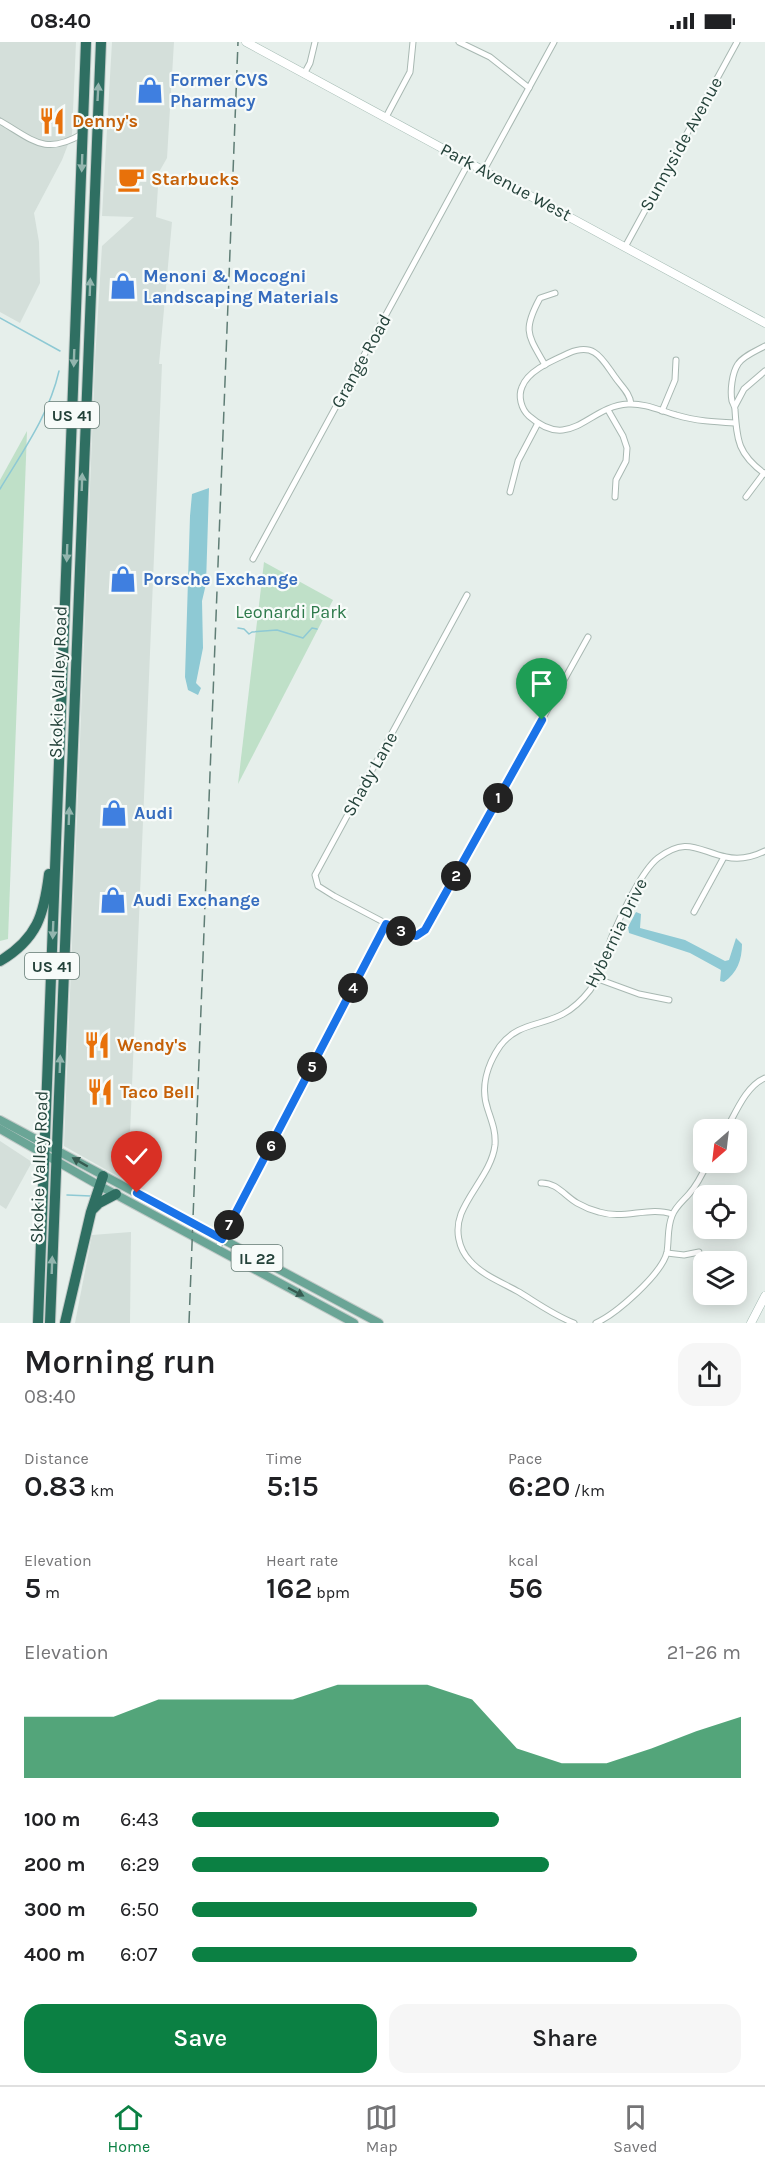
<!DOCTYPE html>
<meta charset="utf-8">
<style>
body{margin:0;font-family:Karla,sans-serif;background:#f6f6f6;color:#202124;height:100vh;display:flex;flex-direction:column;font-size:22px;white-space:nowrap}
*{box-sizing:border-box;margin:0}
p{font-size:20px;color:#757577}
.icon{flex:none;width:33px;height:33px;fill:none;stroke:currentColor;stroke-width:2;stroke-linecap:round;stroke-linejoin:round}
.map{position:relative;height:1281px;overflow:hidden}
.side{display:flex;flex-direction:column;background:#fff;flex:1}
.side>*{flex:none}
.needle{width:39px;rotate:208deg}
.controls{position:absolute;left:693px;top:1077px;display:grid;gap:12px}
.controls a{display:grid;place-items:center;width:54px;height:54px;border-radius:12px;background:#fff;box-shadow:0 3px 15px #0003;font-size:30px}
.pin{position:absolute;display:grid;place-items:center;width:51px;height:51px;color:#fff;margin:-62px -26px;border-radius:50% 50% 50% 0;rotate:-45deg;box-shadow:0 0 6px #0007}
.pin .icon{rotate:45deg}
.km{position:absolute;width:30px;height:30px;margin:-15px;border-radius:50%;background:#222;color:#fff;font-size:16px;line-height:30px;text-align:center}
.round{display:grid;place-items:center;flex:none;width:63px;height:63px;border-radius:18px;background:#f6f6f6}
.headline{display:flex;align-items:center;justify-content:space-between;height:102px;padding:0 24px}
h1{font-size:33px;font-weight:600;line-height:45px}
.metrics{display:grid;grid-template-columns:repeat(3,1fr);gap:9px;height:102px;padding:6px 24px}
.metrics div{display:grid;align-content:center}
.metrics b{font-size:30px;font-weight:600}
.metrics small{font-size:16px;font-weight:400}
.metrics p{font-size:16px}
.chart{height:168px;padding:12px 24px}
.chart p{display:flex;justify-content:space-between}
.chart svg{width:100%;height:108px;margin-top:6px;fill:#0b8043;opacity:.7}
.button{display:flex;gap:12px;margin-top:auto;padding:12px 24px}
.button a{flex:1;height:69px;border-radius:18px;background:#0b8043;color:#fff;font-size:24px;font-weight:600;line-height:69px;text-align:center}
.button a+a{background:#f6f6f6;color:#202124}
ul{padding:0 24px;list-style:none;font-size:20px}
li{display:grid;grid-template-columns:96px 72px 1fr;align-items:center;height:45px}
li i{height:15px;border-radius:8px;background:#0b8043}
.status{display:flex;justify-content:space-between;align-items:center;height:42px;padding:0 30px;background:#fff;direction:ltr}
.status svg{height:16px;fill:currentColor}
.menu{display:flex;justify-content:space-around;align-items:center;height:84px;border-top:2px solid #e0e0e0;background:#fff;font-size:16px;color:#757577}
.menu a{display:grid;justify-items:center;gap:3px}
.menu .current{color:#0b8043}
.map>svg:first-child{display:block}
.built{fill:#d4dfda}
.green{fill:#bfe0c8}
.water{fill:#8ec9d4}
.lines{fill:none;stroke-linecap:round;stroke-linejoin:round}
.stream{stroke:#8ec9d4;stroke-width:1.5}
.street-casing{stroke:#a8b8b2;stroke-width:7}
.secondary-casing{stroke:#a4bbb3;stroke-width:9}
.primary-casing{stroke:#c2cac8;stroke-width:10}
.highway-casing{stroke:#c2cac8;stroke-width:12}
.street{stroke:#fff;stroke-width:5}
.secondary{stroke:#fff;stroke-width:8}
.primary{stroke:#6aa596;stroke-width:8}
.highway{stroke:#2f6f62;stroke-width:10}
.rail{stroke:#5f7d75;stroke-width:1.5;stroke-dasharray:12 6;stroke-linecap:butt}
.oneway{fill:#93b5ae}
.oneway2{fill:#365b51}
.route-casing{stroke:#fff;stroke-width:12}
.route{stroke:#1a73e8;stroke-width:8}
.labels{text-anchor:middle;stroke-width:4.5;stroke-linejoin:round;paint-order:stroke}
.shield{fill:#f7fbf9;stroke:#637a73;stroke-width:1.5}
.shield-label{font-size:16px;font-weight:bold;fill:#24423a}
.shop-label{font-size:18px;font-weight:bold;fill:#366cbe;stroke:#f7fbf9;text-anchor:start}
.food-label{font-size:18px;font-weight:bold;fill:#c56008;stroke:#f7fbf9;text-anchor:start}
.street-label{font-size:18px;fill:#24423a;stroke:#f7fbf9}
.park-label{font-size:18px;fill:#2d7a4b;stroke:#f7fbf9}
</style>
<div class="status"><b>08:40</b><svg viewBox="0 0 49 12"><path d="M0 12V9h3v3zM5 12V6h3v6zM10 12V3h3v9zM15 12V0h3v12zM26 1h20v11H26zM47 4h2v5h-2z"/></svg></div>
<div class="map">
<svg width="765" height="1281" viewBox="0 0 765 1281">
<rect width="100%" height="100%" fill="#e6efeb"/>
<g class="built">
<polygon points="0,0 76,0 72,92 62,118 34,171 39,200 40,241 20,281 0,270"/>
<polygon points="112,0 174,0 167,116 159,130 156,175 172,180 159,322 162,322 128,1140 64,1104 95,319 102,204 134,175 102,174"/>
<polygon points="0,1099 32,1120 6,1167 0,1163"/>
<polygon points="131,1190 130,1281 75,1281 92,1193"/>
</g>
<g class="green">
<polygon points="27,389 8,897 0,899 0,438"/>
<polygon points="264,520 333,558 238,742"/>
</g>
<g class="water">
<polygon points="209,446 206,542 202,559 203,606 196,641 201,646 198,653 188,648 185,635 190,474 192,452"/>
<path d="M636,870L641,872L640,886L685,898L725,919L729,918L736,896L742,902C742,918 737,931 724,940L720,939L721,928L690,911L629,891L628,885Z"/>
</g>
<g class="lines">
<g class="stream">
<polyline points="0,276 60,309"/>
<path d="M0,447C23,409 49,373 59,329"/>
<polyline points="238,586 244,587 249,592 252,590 277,588 303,596 312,586 317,587"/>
<polyline points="67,1153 91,1154"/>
</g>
<defs>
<g id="street">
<polyline points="459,0 490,15 529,46"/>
<polyline points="304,32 310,21 315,0"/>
<polyline points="386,75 410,30 413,0"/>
<path d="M0,79C33,98 45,114 82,92"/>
<polyline points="484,128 554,0"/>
<polyline points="625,205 737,0"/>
<path d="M765,304C756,309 743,314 738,322C732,331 730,349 732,359C733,362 735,364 735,368C737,399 738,412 765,432"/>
<path d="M545,323C528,293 522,289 540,256L555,251"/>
<path d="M631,362C630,351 621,344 615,335C602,317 595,300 569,311C554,318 528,328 522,345C518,354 521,367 529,374C571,411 588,364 628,362C645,361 661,369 676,373C696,379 715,380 735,381"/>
<polyline points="735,364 744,347 765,329"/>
<polyline points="608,368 623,394 627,406 626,419 616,438 615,455"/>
<polyline points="662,369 675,338 676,318"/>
<polyline points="510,450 518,419 538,381"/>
<polyline points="746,455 764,431"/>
<polyline points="253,517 469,120"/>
<polyline points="467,553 315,833 318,844 334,854 406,892 416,894 425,888 588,595"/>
<polyline points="694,870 724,815"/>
<polyline points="598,937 639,952 669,958"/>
<path d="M726,1088C736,1070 746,1044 765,1036"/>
<path d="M541,1141C556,1140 565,1154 577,1161C584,1165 591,1168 599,1170C624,1178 649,1164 672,1172"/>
<polyline points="217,1207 386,882"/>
<polyline points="667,1211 684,1213 699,1210"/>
<path d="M574,1281C555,1274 537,1261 519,1250C503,1241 482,1233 470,1219C458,1206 455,1188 461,1172C470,1149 492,1128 495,1103C496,1090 492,1080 488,1068C480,1046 487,1023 500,1004C517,981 541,984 563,972C574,966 583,957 590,948C602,932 605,912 612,894C620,875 642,828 658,816C687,794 698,809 726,815C739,818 753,815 765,809"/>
<path d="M596,1281C616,1272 662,1232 667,1210C669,1198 667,1186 672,1174C675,1165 683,1159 689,1152C697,1143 703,1131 708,1120"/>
</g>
<g id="secondary">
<polyline points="246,0 765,281"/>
<polyline points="751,1281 765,1254"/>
</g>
<g id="primary">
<polyline points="0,1078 379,1281"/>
<polyline points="0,1087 100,1144 354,1281"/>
</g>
<g id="highway">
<path d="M0,919C37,897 44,873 49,832"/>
<polyline points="93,1167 99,1161 116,1152"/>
<polyline points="38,1281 86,0"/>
<polyline points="50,1281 101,0"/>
<polyline points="65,1281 91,1170 103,1134"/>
</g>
</defs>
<use href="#street" class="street-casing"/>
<use href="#secondary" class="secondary-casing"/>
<use href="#primary" class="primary-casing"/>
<use href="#highway" class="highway-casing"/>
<use href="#street" class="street"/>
<use href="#secondary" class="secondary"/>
<use href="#primary" class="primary"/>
<use href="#highway" class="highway"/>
<polyline class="rail" points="189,1281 238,0"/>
</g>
<defs><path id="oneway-solid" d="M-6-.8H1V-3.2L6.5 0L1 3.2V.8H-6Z" transform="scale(1.5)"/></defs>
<g class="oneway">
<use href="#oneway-solid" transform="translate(98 50) rotate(-87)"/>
<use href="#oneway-solid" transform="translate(82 121) rotate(92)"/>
<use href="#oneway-solid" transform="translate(90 245) rotate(-88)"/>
<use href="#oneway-solid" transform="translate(74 316) rotate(92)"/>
<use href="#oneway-solid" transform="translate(82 440) rotate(-88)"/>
<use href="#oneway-solid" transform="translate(67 511) rotate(92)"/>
<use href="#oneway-solid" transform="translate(69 774) rotate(-88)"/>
<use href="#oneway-solid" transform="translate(53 888) rotate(92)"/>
<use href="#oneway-solid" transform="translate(60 1022) rotate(-88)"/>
<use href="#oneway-solid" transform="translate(52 1223) rotate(-88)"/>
</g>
<g class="oneway2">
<use href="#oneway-solid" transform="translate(80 1120) rotate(-150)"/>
<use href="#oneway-solid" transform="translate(296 1250) rotate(28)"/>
</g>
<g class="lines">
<defs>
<polyline id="route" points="137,1151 222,1197 386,882 416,894 425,888 542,678"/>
</defs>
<use href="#route" class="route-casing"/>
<use href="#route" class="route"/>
</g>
<defs>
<symbol id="shop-bare" viewBox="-9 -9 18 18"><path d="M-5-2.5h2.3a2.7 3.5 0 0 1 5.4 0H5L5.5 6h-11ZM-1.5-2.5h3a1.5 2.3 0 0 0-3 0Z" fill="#3f7fe0" stroke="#f7fbf9" stroke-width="2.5" paint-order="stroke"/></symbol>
<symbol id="restaurant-bare" viewBox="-9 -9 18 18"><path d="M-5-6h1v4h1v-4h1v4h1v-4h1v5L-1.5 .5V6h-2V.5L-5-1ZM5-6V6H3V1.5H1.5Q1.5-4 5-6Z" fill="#e8710a" stroke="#f7fbf9" stroke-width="2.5" paint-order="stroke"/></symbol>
<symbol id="cafe-bare" viewBox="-9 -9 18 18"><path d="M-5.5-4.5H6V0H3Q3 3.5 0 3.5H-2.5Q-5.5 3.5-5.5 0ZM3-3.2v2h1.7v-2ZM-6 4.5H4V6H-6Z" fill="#e8710a" stroke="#f7fbf9" stroke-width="2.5" paint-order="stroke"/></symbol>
</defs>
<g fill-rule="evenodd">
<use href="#shop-bare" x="131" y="29" width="38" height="38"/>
<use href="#restaurant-bare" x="33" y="60" width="38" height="38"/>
<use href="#cafe-bare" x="112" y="118" width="38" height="38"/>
<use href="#shop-bare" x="104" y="225" width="38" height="38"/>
<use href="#shop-bare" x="104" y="518" width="38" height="38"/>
<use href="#shop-bare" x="95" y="752" width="38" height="38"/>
<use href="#shop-bare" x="94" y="839" width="38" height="38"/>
<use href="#restaurant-bare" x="78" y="984" width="38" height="38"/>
<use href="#restaurant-bare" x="81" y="1031" width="38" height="38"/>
</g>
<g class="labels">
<g class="shield">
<rect x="45" y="360" width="54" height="26" rx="4.5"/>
<rect x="25" y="911" width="54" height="26" rx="4.5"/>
<rect x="231.5" y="1203" width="51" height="26" rx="4.5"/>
</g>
<g class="shield-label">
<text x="72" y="379">US 41</text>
<text x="52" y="930">US 41</text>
<text x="257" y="1222">IL 22</text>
</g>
<g class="shop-label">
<text x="170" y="44">Former CVS<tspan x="170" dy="21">Pharmacy</tspan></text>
<text x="143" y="240">Menoni &amp; Mocogni<tspan x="143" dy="21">Landscaping Materials</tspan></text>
<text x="143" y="543">Porsche Exchange</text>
<text x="134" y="777">Audi</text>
<text x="133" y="864">Audi Exchange</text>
</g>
<g class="food-label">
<text x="72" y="85">Denny's</text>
<text x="151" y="143">Starbucks</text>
<text x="117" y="1009">Wendy's</text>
<text x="120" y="1056">Taco Bell</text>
</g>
<g class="street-label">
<text transform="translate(681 102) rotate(-61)" y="6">Sunnyside Avenue</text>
<text transform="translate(506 140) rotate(28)" y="6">Park Avenue West</text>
<text transform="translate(361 319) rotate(-61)" y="6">Grange Road</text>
<text transform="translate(58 640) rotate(-88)" y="6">Skokie Valley Road</text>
<text transform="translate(370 732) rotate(-61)" y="6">Shady Lane</text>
<text transform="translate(616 891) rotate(-64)" y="6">Hybernia Drive</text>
<text transform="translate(39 1125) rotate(-88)" y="6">Skokie Valley Road</text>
</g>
<g class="park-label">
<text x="291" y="576">Leonardi Park</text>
</g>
</g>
</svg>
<div class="controls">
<a><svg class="needle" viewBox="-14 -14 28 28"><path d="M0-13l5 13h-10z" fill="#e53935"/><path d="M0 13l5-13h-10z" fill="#757577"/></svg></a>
<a><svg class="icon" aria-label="locate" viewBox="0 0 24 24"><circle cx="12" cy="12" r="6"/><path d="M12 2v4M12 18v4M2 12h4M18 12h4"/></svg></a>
<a><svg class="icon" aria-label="layers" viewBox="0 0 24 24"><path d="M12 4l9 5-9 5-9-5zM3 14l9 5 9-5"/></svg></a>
</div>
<div class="pin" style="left:542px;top:678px;background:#1e9e55"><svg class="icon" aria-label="arrive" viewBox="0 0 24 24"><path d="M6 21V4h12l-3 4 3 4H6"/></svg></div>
<div class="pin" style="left:137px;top:1151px;background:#d93025"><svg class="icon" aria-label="check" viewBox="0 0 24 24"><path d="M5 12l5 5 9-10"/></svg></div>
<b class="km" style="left:498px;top:756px">1</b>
<b class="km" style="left:456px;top:834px">2</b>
<b class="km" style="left:401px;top:889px">3</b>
<b class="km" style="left:353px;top:946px">4</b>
<b class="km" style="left:312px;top:1025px">5</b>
<b class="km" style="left:271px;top:1104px">6</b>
<b class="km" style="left:229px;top:1183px">7</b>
</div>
<section class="side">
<div class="headline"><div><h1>Morning run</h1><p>08:40</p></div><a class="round"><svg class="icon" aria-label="share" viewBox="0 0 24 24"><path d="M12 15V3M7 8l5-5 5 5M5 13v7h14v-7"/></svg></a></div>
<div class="metrics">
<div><p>Distance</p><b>0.83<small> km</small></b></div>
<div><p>Time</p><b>5:15</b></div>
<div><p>Pace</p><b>6:20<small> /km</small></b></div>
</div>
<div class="metrics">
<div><p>Elevation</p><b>5<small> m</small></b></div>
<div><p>Heart rate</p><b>162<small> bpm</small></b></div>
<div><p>kcal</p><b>56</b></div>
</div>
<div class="chart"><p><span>Elevation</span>21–26 m</p>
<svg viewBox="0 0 160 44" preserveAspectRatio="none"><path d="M0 44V19L10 19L20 19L30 12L40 12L50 12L60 12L70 6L80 6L90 6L100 12L110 32L120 38L130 38L140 32L150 25L160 19V44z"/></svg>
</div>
<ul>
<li><b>100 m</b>6:43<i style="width:56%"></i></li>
<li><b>200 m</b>6:29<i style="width:65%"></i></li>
<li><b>300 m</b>6:50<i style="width:52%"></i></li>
<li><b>400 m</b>6:07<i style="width:81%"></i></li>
</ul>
<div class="button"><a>Save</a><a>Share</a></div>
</section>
<nav class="menu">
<a class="current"><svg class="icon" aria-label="home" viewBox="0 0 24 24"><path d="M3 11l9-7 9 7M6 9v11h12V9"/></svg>Home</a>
<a><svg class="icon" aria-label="map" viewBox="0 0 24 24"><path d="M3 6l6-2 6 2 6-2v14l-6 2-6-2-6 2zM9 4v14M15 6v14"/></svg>Map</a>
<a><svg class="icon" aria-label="saved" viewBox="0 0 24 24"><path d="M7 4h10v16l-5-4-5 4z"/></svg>Saved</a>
</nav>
